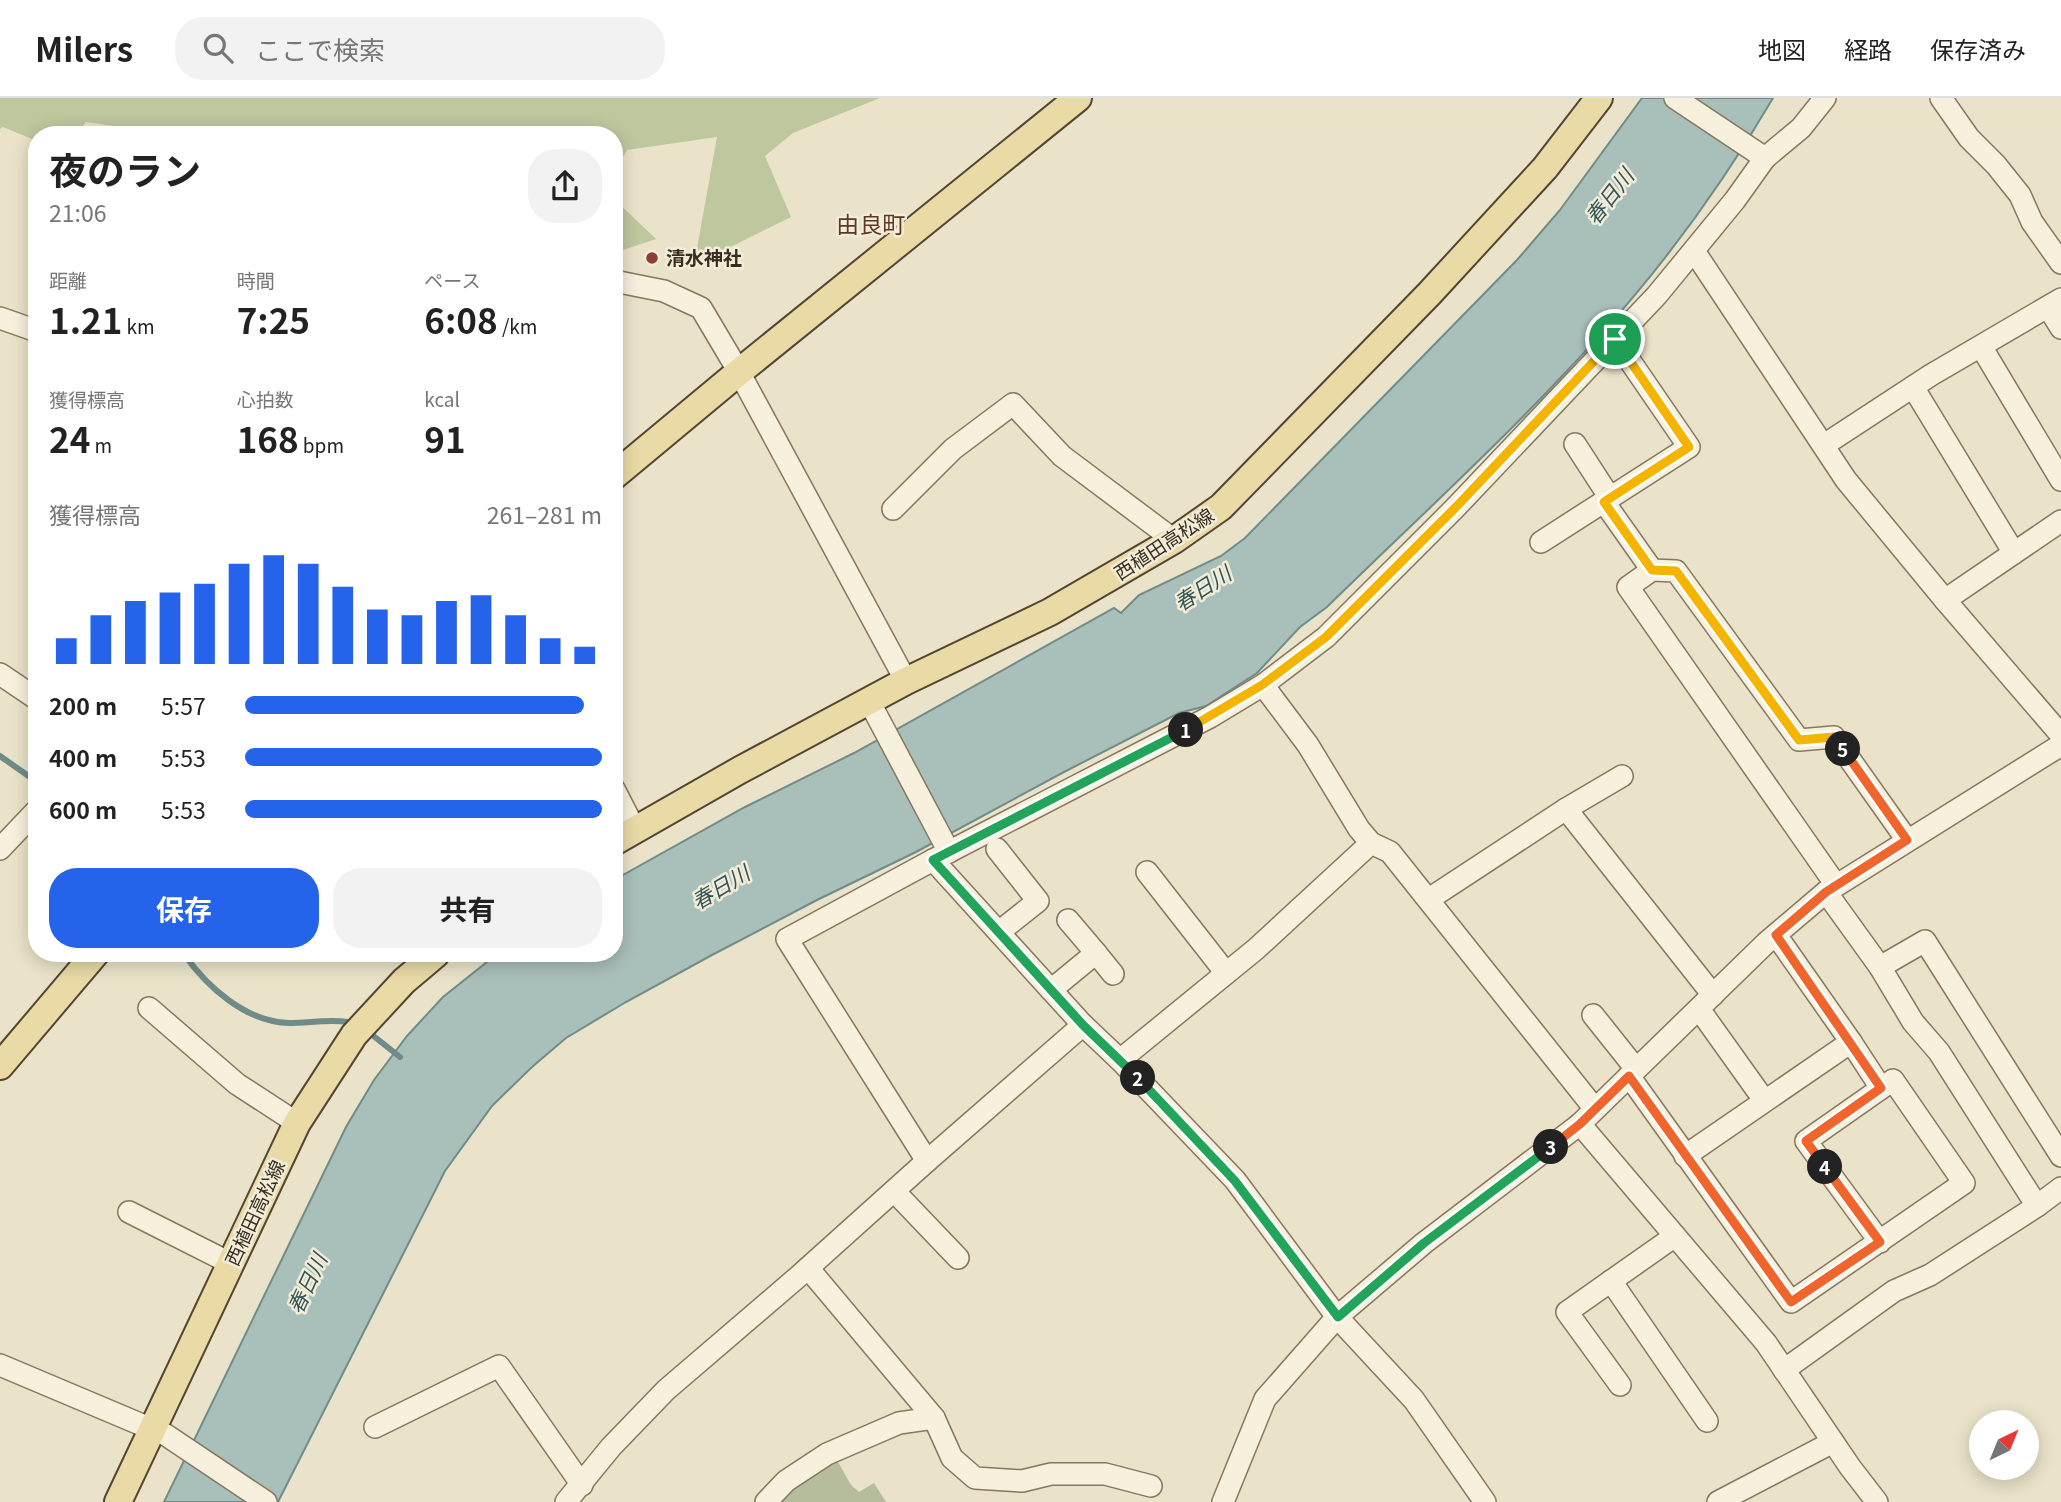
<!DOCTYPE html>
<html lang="ja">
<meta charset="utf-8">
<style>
body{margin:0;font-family:Georgia,"Noto Sans JP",serif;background:#f2f2f2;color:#222;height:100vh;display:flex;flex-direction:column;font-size:26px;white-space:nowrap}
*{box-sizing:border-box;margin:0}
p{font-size:23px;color:#767676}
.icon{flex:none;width:38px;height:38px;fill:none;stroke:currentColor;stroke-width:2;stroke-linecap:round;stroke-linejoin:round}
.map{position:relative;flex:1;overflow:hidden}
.drawer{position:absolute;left:28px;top:28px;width:595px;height:836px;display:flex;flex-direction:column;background:#fff;border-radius:28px;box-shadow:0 4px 18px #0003}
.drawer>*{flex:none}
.needle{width:46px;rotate:43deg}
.fabs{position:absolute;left:1969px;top:1312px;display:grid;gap:14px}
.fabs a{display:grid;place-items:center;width:70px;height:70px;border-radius:50%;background:#fff;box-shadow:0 4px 18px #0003;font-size:35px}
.pin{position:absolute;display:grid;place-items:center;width:60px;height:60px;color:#fff;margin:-30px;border:4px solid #fff;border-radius:50%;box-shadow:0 2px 7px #0007}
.km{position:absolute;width:35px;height:35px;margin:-18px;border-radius:50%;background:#222;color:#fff;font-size:19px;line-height:35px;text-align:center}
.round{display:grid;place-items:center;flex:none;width:74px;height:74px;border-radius:28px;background:#f2f2f2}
.headline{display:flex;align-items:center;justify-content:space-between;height:119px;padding:0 21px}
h1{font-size:38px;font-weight:700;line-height:52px}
.metrics{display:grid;grid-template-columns:repeat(3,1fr);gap:10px;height:119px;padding:7px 21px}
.metrics div{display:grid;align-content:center}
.metrics b{font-size:35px;font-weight:700}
.metrics small{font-size:19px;font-weight:400}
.metrics p{font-size:19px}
.chart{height:196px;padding:14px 21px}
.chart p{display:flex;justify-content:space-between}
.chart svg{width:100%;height:126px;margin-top:7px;stroke:#2563eb;stroke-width:6}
.button{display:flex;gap:14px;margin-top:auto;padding:14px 21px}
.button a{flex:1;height:80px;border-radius:28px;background:#2563eb;color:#fff;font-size:28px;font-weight:700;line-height:80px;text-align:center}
.button a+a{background:#f2f2f2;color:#222}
ul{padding:0 21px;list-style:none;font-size:23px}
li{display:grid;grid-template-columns:112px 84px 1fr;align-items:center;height:52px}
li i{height:18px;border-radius:9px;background:#2563eb}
header{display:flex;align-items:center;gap:42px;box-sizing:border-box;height:98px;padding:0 35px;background:#fff;border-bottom:2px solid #e0e0e0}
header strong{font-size:33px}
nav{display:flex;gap:38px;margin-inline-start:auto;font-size:24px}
.search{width:490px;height:63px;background:#f2f2f2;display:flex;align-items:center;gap:18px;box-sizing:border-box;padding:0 24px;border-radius:28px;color:#767676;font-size:26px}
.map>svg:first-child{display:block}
.green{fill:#bec79e}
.cemetery{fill:#b6bd9c}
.water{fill:#a9bfba;stroke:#718c88;stroke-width:2}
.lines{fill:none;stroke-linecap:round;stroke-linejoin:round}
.stream{stroke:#718c88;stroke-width:6}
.minor-casing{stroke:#857760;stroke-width:24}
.major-casing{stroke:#534533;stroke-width:30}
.minor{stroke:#f6f0dc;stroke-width:21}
.major{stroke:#e9daa6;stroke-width:26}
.split-1-casing{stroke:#fff;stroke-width:14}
.split-2-casing{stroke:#fff;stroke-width:14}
.split-3-casing{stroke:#fff;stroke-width:14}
.split-4-casing{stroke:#fff;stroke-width:14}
.split-5-casing{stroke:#fff;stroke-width:14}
.split-6-casing{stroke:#fff;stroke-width:14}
.split-1{stroke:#f5b400;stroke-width:9}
.split-2{stroke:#22a559;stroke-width:9}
.split-3{stroke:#22a559;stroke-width:9}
.split-4{stroke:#f0652b;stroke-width:9}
.split-5{stroke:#f0652b;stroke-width:9}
.split-6{stroke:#f5b400;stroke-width:9}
.poi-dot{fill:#8d3e36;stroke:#f2edd8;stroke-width:2.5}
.labels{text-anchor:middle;stroke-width:5;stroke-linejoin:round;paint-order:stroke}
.poi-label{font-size:19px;font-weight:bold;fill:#372e21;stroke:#f2edd8;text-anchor:start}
.street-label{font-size:19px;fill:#372e21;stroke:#f2edd8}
.water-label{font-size:21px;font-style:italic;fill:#325455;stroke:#f2edd8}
.quarter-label{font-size:23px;fill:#5f3725;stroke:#f2edd8}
</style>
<header>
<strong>Milers</strong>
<div class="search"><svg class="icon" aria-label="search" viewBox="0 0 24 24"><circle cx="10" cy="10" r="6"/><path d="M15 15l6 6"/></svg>ここで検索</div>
<nav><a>地図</a><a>経路</a><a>保存済み</a></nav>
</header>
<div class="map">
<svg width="2061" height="1404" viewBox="0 0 2061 1404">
<rect width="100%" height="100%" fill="#eae3c9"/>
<g class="green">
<polygon points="0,0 880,0 793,35 765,58 791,119 694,167 717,39 627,52 614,75 614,37 176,37 86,24 75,37 37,37 37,43 3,29 0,31"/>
<polygon points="614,101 656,141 614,155"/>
</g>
<polygon class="cemetery" points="838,1364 851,1387 859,1394 874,1385 886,1404 773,1404 815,1369"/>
<path class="water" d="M1642,0H1773C1724,84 1666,164 1601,236C1515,332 1419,419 1327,509L1300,529L1257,575L1206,608L1179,615L1064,674L916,754L817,802L712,857L626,904L566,940L532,969L492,1008L445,1073L278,1404H164L346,1029L374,982L407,938L443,899L497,856H614V782L745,709L854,655L1114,510L1121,515L1139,497L1221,458L1245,440L1517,162L1560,112Z"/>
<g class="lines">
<g class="stream">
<polyline points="0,658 37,684"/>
<path d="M184,856C207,889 246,924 289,925C309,925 328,921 348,924"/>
<polyline points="371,936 400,959"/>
</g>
<defs>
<g id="minor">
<polyline points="1941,0 1969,40 1996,67 2020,97 2032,124 2061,165"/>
<polyline points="1765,60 1801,30 1825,0"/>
<polyline points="1694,153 1846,382 1945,502 2061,637"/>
<polyline points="614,183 664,193 701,210 739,274 906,583"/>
<polyline points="2048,209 2061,230"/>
<polyline points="0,220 37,233"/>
<polyline points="1982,250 2061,382"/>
<polyline points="1913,289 2014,455"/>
<polyline points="1575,346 1610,400"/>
<polyline points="1824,347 1931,277 2061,201"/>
<polyline points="1604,404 1652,472 1676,473 1799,642 1834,639 1907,742"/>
<polyline points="893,411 953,351 1013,306 1062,358 1174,442"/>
<polyline points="1541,444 1689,349 1615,241"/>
<polyline points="1652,472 1628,489 1836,787"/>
<polyline points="1945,502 2061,423"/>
<polyline points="0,576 37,601"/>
<polyline points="1263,587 1308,647 1359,731 1371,745 1390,754 1595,1011"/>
<polyline points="869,603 949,754"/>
<polyline points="614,691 635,732"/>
<polyline points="1566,711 1713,897"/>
<polyline points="0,751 37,712"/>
<polyline points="997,751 1038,803 999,834"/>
<polyline points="1147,774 1226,875"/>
<polyline points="1826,794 1880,869 1913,924 1939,954 2037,1108 2061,1090"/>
<polyline points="1429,801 1566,711 1622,678"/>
<polyline points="1776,837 1851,944"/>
<polyline points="1096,855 1113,876"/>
<polyline points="1880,869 1925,843 2061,1058"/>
<polyline points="1051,892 1096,855 1068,822"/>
<polyline points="149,910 237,986 297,1025"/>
<polyline points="1699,911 1764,1002"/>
<polyline points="1593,917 1636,971"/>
<polyline points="1120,962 1256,851 1371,745"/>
<polyline points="1629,978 1791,1204 1964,1085 1893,982 1806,1043 1880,1144"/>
<polyline points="1580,1026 1766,1245 1850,1369 1877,1404"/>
<polyline points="1685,1058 1851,944 1881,990"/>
<polyline points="927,1063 787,841 933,762"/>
<polyline points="894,1093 958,1160"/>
<polyline points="129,1114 232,1166"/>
<polyline points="808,1170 934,1320 952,1360 975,1380 1022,1383 1051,1376 1105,1376 1151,1388"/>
<polyline points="1611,1183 1707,1323"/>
<polyline points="0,1267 166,1337 266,1404"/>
<polyline points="1784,1272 1894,1193 1930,1177 2037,1108"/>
<polyline points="1620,1287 1567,1214 1675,1138"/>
<polyline points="375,1329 499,1268 582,1387"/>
<polyline points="566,1404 611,1349 666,1292 799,1178 927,1063 1083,927"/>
<polyline points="766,1404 786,1383 827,1356 899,1325 934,1320"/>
<polyline points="1223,1404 1265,1301 1337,1219 1424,1145 1580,1026 1766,845 1826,794 2061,647"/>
<polyline points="1485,1404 1414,1302 1337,1219 1235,1082 1120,962 1083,927 933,762 1210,619 1263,587 1326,539 1456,409 1657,197 1735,102 1765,60 1675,0"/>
<polyline points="1718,1404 1833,1344"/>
</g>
<g id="major">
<polyline points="614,378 739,274 1078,0"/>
<polyline points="614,744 740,672 906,583 1050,514 1174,442 1221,409 1429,196 1545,70 1599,0"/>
<polyline points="0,968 95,856"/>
<polyline points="118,1404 297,1025 354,937 404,883 436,856"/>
</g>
</defs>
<use href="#minor" class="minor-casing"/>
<use href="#major" class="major-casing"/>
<use href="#minor" class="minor"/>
<use href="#major" class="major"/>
</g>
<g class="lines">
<defs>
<polyline id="split-1" points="1186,632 1262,587 1326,539 1456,409 1615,241"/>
<polyline id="split-2" points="1138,980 1083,927 933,762 1186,632"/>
<polyline id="split-3" points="1138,980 1235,1083 1338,1219 1424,1145 1551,1049"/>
<polyline id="split-4" points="1551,1049 1580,1026 1629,978 1791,1204 1880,1144 1825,1069"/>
<polyline id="split-5" points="1825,1069 1806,1043 1881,990 1776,837 1826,794 1907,742 1843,651"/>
<polyline id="split-6" points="1615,241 1689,349 1604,404 1652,472 1676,473 1799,642 1834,639 1843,651"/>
</defs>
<use href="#split-1" class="split-1-casing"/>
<use href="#split-2" class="split-2-casing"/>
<use href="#split-3" class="split-3-casing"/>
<use href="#split-4" class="split-4-casing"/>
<use href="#split-5" class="split-5-casing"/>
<use href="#split-6" class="split-6-casing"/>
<use href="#split-1" class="split-1"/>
<use href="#split-2" class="split-2"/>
<use href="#split-3" class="split-3"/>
<use href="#split-4" class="split-4"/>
<use href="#split-5" class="split-5"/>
<use href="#split-6" class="split-6"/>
</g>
<circle class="poi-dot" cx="652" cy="160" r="7"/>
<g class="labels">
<g class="poi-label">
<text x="666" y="167">清水神社</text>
</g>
<g class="street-label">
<text transform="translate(1164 446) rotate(-33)" y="7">西植田高松線</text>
<text transform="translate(255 1115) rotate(-65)" y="7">西植田高松線</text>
</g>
<g class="water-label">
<text transform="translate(1610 99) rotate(-52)" y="7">春日川</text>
<text transform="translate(1203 491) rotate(-33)" y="7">春日川</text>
<text transform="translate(721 790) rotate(-31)" y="7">春日川</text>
<text transform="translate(308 1186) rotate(-65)" y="7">春日川</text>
</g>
<g class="quarter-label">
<text x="871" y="135">由良町</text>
</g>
</g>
</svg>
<div class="fabs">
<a><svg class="needle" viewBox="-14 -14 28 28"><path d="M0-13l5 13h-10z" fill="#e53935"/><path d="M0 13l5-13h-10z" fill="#767676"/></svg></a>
</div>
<div class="pin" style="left:1615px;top:241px;background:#1e9e55"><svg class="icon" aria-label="arrive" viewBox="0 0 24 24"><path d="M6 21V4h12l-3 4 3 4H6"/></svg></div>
<b class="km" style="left:1186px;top:632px">1</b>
<b class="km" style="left:1138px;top:980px">2</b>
<b class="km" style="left:1551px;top:1049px">3</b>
<b class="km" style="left:1825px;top:1069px">4</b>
<b class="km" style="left:1843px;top:651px">5</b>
<section class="drawer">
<div class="headline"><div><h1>夜のラン</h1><p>21:06</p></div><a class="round"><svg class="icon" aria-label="share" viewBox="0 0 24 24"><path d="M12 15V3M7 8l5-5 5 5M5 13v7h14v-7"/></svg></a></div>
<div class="metrics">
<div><p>距離</p><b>1.21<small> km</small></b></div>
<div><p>時間</p><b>7:25</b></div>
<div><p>ペース</p><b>6:08<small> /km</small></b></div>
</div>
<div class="metrics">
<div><p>獲得標高</p><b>24<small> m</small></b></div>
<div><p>心拍数</p><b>168<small> bpm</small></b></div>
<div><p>kcal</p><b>91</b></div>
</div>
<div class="chart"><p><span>獲得標高</span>261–281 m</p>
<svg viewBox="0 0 160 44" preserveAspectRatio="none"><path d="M5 44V35M15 44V27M25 44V22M35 44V19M45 44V16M55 44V9M65 44V6M75 44V9M85 44V17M95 44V25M105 44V27M115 44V22M125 44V20M135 44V27M145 44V35M155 44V38"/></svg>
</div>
<ul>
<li><b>200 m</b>5:57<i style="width:95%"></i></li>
<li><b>400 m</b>5:53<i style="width:100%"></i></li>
<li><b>600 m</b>5:53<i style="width:100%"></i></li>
</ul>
<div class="button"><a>保存</a><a>共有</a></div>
</section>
</div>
